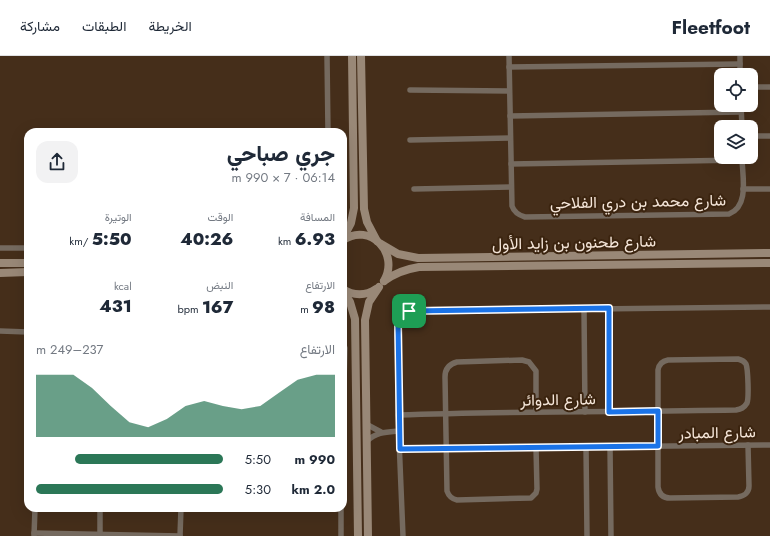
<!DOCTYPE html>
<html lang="ar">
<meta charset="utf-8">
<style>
body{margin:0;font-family:Jost,Vazirmatn,sans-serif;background:#f2f2f3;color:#1f2937;direction:rtl;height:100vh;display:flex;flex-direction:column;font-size:15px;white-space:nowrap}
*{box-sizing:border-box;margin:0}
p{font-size:13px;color:#747a83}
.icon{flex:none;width:22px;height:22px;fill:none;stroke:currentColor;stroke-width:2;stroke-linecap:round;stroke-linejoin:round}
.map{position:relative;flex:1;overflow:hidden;direction:ltr}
.side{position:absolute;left:24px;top:72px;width:323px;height:384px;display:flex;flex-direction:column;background:#fff;border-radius:12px;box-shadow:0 4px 16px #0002;direction:rtl}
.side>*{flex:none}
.buttons{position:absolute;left:714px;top:12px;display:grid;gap:8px}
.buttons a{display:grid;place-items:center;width:44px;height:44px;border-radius:8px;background:#fff;box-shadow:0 4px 16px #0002;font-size:20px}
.pin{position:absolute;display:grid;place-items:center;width:34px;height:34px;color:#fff;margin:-17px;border-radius:8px;box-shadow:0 2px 6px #0006}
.round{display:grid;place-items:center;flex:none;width:42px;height:42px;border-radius:12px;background:#f2f2f3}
.head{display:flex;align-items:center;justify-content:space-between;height:68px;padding:0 12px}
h1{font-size:22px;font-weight:800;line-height:30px}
.stats{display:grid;grid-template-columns:repeat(3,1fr);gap:6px;height:68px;padding:4px 12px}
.stats div{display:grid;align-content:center}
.stats b{font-size:17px;font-weight:800}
.stats small{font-size:11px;font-weight:400}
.stats p{font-size:11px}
.chart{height:112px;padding:8px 12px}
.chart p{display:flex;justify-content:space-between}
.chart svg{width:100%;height:72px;margin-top:4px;fill:#2b7757;opacity:.7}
ul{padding:0 12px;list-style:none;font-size:13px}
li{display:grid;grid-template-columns:64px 48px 1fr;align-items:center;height:30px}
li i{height:10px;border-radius:5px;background:#2b7757}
header{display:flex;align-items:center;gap:24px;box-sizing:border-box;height:56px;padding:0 20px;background:#fff;border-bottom:1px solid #e0e1e3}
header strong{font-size:19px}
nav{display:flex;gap:22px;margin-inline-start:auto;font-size:14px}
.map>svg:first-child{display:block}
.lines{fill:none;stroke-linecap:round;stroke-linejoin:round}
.street{stroke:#756a5f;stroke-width:5.5}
.secondary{stroke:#987;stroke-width:8}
.route-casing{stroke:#fff;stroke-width:8}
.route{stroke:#1a73e8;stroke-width:5}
.labels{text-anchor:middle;stroke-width:4;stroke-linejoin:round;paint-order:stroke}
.street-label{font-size:16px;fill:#f4e5d8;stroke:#3b240f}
</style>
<header>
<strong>Fleetfoot</strong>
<nav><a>الخريطة</a><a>الطبقات</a><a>مشاركة</a></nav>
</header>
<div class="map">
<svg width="770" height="480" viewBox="0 0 770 480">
<rect width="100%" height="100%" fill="#452e1a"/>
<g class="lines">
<g class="street">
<polyline points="327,0 328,76"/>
<path d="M509,0L512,150C514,156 518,159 525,161L729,158C750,150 742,119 742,101"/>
<polyline points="509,11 740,8"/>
<polyline points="740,19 740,0"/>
<polyline points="751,31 770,31"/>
<polyline points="410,34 509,35"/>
<polyline points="741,49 742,71"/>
<polyline points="510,60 741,56"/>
<polyline points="751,80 770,80"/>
<polyline points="410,84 510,82"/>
<polyline points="511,108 742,104"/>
<polyline points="414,133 511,131"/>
<polyline points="743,133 770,133"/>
<polyline points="0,192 28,192"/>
<polyline points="609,252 609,356"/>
<polyline points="584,253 585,356"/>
<polyline points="0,275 28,276"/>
<polyline points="343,286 345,292 343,362"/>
<path d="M398,359C511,355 624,356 736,354C741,353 744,352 747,347C749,342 748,313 746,308C744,305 742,304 738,303L668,304C662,305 659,308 658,314V431C659,438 663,442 670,442L738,441C745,440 749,436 749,430L748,389"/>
<polyline points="366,368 381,376"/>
<path d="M367,385C376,376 386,376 399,375"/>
<polyline points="586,390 587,480"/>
<polyline points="610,390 611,480"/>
<path d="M536,392L537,433L536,437L531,442L457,444C452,443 449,441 447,435L445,321C445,313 449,308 457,306L522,304L529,306L536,315V356"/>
<polyline points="400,393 770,389"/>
<polyline points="34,477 180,480"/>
<polyline points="34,480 35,452"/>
<polyline points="100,480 100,452"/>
<polyline points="180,480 181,452"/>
<polyline points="341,480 341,452"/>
<path d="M403,480L398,359V267C399,259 403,256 411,255L770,251"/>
</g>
<g class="secondary">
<polyline points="361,0 364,153 367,166 377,185"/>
<polyline points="343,182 351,167 354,152 352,0"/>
<path d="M343,184C370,166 400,197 384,225"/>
<polyline points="381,188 398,198 418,202 770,197"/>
<polyline points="0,207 28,207"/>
<polyline points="0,217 28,216"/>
<path d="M384,225C395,217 406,213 419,211L770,207"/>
<path d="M343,233C353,240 366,240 376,233"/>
<polyline points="343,235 350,246 355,263 358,480"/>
<polyline points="368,480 365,264 369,246 379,231"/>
</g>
</g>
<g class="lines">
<defs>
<polygon id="route" points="609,252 609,356 658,355 658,390 400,393 398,267 401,258 412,255"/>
</defs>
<use href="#route" class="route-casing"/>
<use href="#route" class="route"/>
</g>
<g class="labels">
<g class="street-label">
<text transform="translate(638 145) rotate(-1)" y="6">شارع محمد بن دري الفلاحي</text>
<text transform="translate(574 186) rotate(-1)" y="6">شارع طحنون بن زايد الأول</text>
<text transform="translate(558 343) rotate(-1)" y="6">شارع الدوائر</text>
<text transform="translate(717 376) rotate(-1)" y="6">شارع المبادر</text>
</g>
</g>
</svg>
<div class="buttons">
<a><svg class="icon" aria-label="locate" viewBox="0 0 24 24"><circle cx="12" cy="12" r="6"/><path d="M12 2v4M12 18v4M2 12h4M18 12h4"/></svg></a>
<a><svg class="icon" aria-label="layers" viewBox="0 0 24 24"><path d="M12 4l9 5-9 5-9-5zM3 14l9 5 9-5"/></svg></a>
</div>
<div class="pin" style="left:409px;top:255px;background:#1e9e55"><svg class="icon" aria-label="arrive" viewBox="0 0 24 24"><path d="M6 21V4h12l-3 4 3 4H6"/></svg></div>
<section class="side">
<div class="head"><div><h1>جري صباحي</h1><p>06:14 · 7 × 990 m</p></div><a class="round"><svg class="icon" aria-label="share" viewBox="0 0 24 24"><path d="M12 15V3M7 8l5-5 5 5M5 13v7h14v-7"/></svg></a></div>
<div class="stats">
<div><p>المسافة</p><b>6.93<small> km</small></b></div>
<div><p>الوقت</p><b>40:26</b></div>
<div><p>الوتيرة</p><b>5:50<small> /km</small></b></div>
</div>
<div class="stats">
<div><p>الارتفاع</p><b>98<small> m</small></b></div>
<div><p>النبض</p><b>167<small> bpm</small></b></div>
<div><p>kcal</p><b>431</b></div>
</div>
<div class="chart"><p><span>الارتفاع</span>237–249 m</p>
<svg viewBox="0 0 160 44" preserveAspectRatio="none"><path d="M0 44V6L10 6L20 6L30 14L40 25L50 35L60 38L70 33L80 25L90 22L100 25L110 27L120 25L130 17L140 9L150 6L160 6V44z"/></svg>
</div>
<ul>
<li><b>990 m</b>5:50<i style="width:79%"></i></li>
<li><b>2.0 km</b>5:30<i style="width:100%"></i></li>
</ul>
</section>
</div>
